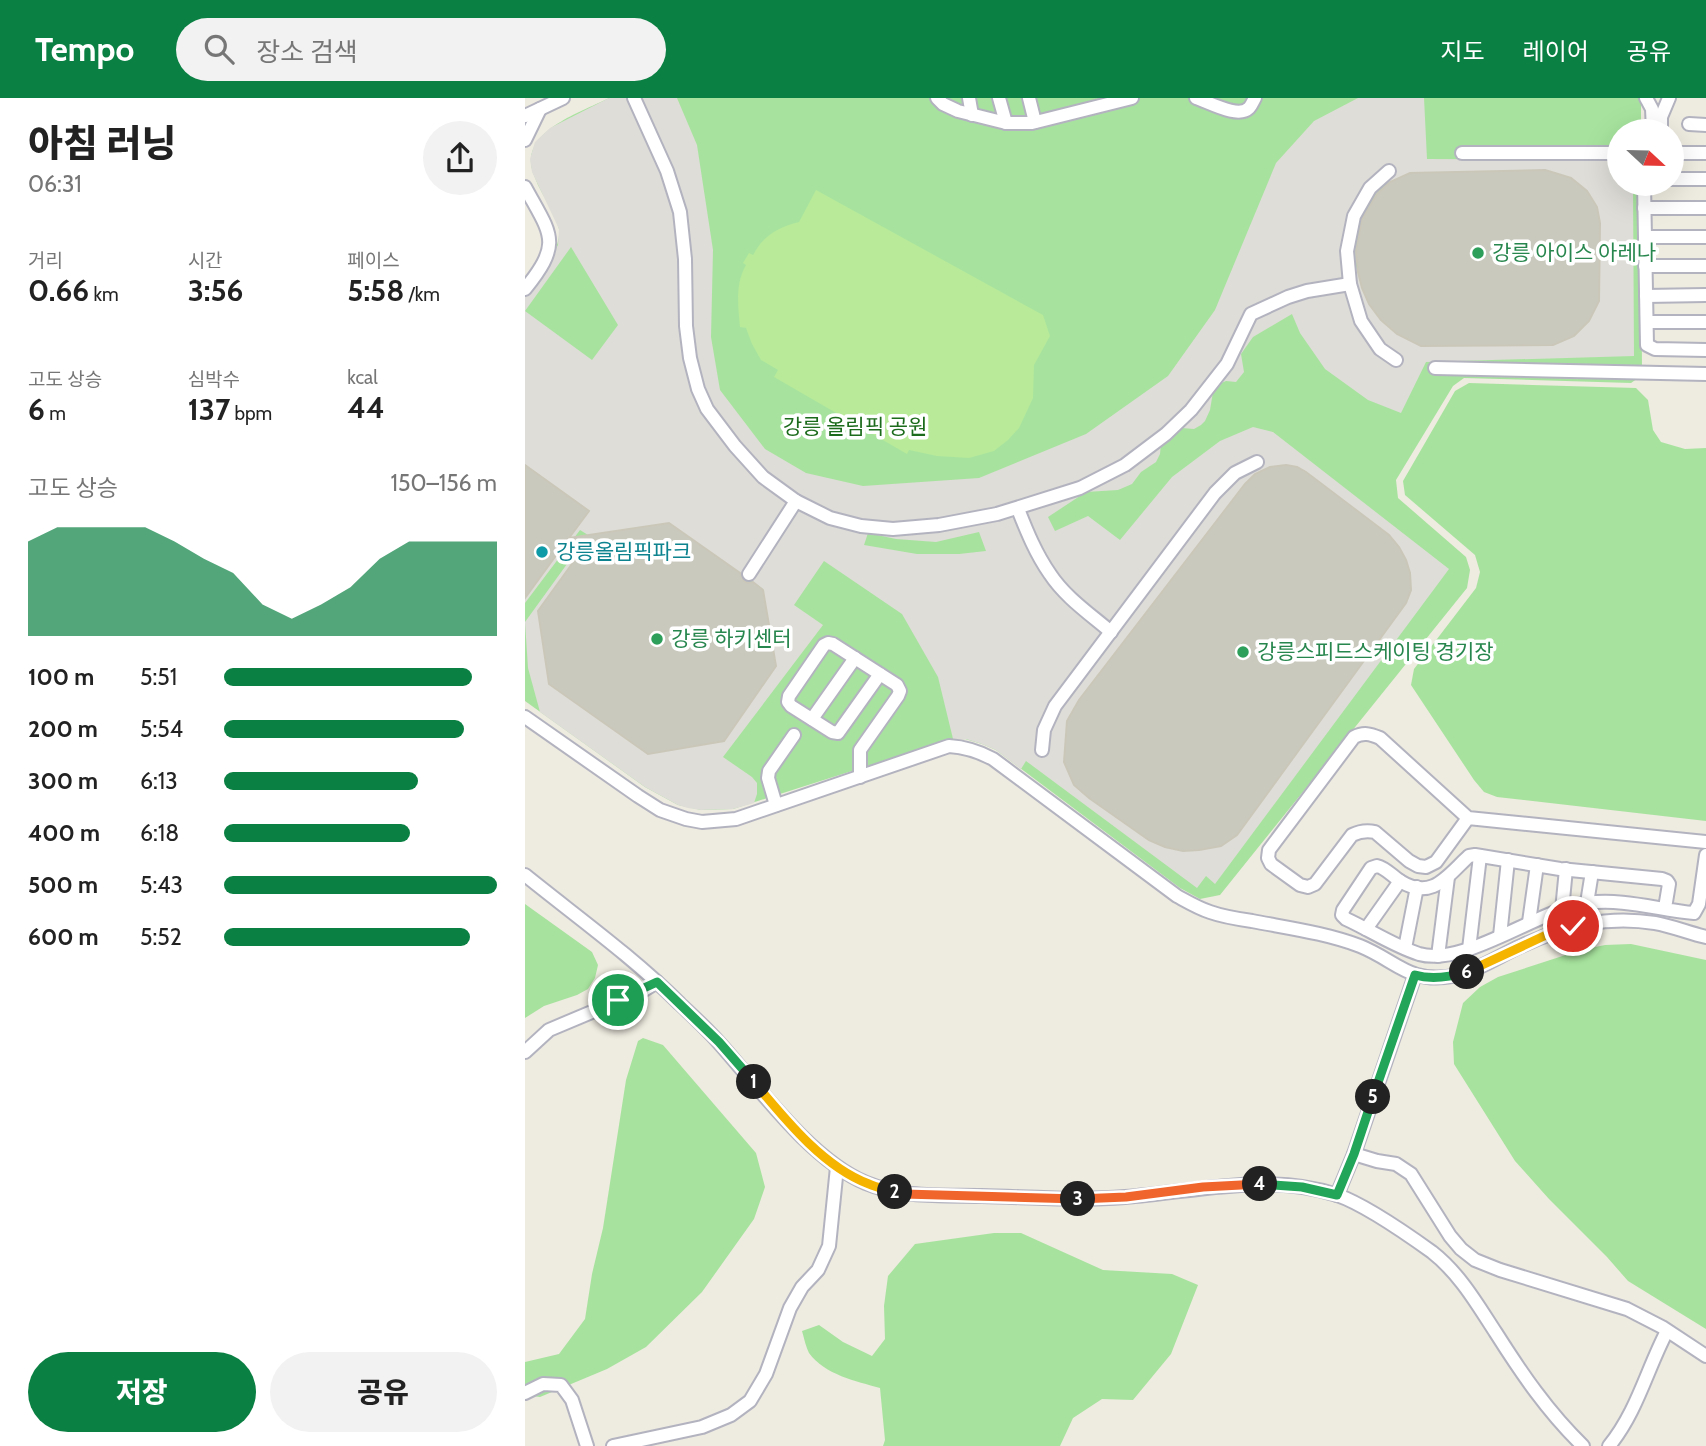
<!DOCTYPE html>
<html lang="ko">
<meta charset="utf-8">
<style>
body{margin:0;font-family:Cabin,"Noto Sans KR",sans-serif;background:#f2f2f2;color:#222;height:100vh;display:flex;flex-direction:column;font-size:26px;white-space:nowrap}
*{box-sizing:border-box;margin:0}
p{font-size:23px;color:#767676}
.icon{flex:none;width:38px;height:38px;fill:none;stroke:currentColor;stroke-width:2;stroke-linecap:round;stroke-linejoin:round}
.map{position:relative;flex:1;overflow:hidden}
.sheet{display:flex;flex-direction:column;background:#fff;width:525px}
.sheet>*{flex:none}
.needle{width:46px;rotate:112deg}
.fabs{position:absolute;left:1082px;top:21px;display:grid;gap:14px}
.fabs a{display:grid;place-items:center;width:77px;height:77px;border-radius:50%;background:#fff;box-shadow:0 7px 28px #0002;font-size:35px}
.pin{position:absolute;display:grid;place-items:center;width:60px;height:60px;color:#fff;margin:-30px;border:4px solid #fff;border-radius:50%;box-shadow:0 2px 7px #0007}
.km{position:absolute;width:35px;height:35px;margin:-18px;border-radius:50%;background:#222;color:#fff;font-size:19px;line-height:35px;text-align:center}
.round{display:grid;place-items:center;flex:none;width:74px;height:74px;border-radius:37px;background:#f2f2f2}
.overview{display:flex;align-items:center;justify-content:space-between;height:119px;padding:0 28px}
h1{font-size:38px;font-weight:800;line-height:52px}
.metrics{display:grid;grid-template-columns:repeat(3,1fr);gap:10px;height:119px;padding:7px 28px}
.metrics div{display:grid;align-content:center}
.metrics b{font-size:30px;font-weight:800}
.metrics small{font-size:19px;font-weight:400}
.metrics p{font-size:19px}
.chart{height:196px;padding:14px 28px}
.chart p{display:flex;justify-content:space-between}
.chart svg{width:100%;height:126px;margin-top:7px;fill:#0b8043;opacity:.7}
.primary-button{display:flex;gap:14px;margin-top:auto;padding:14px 28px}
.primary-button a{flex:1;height:80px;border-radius:42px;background:#0b8043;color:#fff;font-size:28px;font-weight:800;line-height:80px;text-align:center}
.primary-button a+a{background:#f2f2f2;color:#222}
ul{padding:0 28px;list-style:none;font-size:23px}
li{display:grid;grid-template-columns:112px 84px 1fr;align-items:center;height:52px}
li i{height:18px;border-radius:9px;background:#0b8043}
header{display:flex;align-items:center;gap:42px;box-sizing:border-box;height:98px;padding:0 35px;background:#0b8043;color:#fff}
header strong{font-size:33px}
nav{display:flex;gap:38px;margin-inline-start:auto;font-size:24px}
.search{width:490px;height:63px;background:#f2f2f2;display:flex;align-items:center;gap:18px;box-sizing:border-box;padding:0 24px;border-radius:38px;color:#767676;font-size:26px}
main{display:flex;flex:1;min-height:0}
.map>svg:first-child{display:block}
.green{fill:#a7e39e}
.pitch{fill:#b8ea9a}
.plaza{fill:#deddd7;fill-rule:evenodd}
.building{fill:#cac9be;stroke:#cac7b9;stroke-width:2}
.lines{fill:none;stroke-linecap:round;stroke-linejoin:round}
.minor-casing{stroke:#b3b3c0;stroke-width:16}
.minor{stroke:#fff;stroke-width:12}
.split-1-casing{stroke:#fff;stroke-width:14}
.split-2-casing{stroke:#fff;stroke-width:14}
.split-3-casing{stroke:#fff;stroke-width:14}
.split-4-casing{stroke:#fff;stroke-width:14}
.split-5-casing{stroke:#fff;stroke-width:14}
.split-6-casing{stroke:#fff;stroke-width:14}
.split-7-casing{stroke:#fff;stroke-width:14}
.split-1{stroke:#22a559;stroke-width:9}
.split-2{stroke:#f5b400;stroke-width:9}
.split-3{stroke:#f0652b;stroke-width:9}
.split-4{stroke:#f0652b;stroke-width:9}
.split-5{stroke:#22a559;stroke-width:9}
.split-6{stroke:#22a559;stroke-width:9}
.split-7{stroke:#f5b400;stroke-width:9}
.leisure-dot{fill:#2e9e5b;stroke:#fff;stroke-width:2.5}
.culture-dot{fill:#0f9aa8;stroke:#fff;stroke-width:2.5}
.labels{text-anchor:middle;stroke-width:7;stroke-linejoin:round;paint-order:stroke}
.leisure-label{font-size:21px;fill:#27864d;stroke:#fff;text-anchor:start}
.park-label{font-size:21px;fill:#1c6b1c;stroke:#fff}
.culture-label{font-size:21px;fill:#0d838f;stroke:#fff;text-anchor:start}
</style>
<header>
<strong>Tempo</strong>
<div class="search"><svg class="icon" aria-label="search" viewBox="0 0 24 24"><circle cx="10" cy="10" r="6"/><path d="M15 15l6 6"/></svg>장소 검색</div>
<nav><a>지도</a><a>레이어</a><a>공유</a></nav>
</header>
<main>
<section class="sheet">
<div class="overview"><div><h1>아침 러닝</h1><p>06:31</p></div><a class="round"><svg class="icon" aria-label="share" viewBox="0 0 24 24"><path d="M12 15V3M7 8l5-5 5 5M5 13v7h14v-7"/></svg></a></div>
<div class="metrics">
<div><p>거리</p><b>0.66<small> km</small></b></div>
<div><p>시간</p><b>3:56</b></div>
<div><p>페이스</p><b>5:58<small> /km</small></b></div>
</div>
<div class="metrics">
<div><p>고도 상승</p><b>6<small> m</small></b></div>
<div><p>심박수</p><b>137<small> bpm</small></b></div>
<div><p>kcal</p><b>44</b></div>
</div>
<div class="chart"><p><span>고도 상승</span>150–156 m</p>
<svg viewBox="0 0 160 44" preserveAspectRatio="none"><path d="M0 44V11L10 6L20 6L30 6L40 6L50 11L60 17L70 22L80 33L90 38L100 33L110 27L120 17L130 11L140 11L150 11L160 11V44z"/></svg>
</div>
<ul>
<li><b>100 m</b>5:51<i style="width:91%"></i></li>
<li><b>200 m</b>5:54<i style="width:88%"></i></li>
<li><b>300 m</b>6:13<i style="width:71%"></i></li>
<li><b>400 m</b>6:18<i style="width:68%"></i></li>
<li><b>500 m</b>5:43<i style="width:100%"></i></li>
<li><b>600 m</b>5:52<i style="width:90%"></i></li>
</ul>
<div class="primary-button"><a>저장</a><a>공유</a></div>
</section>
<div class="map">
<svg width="1181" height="1348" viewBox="0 0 1181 1348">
<rect width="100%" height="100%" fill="#eeebe0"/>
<g class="green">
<path d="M84,0H1116V33H1094V86H1116L1117,274L1113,280L1106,285L939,280L928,288L871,382L873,400L941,459L945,472L942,490L695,797L675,801L655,790L471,652L457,646L440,641L355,664L208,711L176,712L153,707L120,689L0,603V198C12,182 37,152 34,131C32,121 18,97 13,87C10,79 5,70 6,61C8,29 59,13 84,0Z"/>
<polygon points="944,285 1111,290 1123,302 1128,332 1136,344 1160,351 1181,350 1181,723 972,699 959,694 949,682 886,587 889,571 951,490 955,474 950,457 880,397 878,383 930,293"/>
<polygon points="0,806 67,854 73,867 70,880 63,891 52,897 19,908 0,920"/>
<polygon points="1106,846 1181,862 1181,1231 1103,1183 1082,1159 1024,1101 990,1063 929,966 928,944 938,905 955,889 973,879 1056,852 1080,847"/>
<polygon points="118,940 138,947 231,1055 240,1089 229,1121 177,1194 121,1249 82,1271 15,1299 0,1297 0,1264 34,1256 60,1221 67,1176 78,1130 101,982 113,943"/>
<path d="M469,1135H496L578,1172L647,1176L673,1187L646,1256L608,1302L577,1301L548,1320L535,1348H358L360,1342L355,1290C331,1283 300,1277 284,1255C281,1249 279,1240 277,1233L294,1227L318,1244L347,1258L360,1241L359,1208L363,1178L390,1146Z"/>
</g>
<path class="pitch" d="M291,92L518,217L525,238L509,267L508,300L494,330L483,342L469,353L444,360L412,358L384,352L382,356L249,279L253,272L236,262L227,246L221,230L215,229C213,207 210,186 221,167L218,165L224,155L228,157C238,138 253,129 274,124Z"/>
<path class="plaza" d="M84,0H152L172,47L188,152L186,239L195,292L240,351L281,375L338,388L454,380L561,336L643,278L690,212L751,65L789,23L833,0H899L902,61L1094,62V86H1108L1109,258L901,264L876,315L843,302L800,271L775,235L767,216L728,239L716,256L719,274L711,284L701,283L694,286L688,294L685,312L680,323L676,327L669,331L657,330L636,345L635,356L631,364L616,374L607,386L593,392L561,394L523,419L530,433L563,418L595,442L647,379L695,343L728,329L748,334L924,471L690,786L681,778L672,790L501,663L496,671L471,652L457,646L441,641L429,645L413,579L377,516L299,463L269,507L298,527L198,659L227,679L232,685V696L229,705L208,711L176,712L163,710L153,707L120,689L15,614L3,570L0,524L63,437L55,432L0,505V496L2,497L63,413L0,367V198L15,179L33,147L34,131L7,74L5,61L10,44L25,30ZM1020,72L1046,80L1062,93L1072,110L1075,125L1074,203L1064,223L1049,238L1028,247H896L872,236L844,206L837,190L831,168L830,143L837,117L847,99L862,85L885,75ZM46,149L93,227L67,262L0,213ZM761,367L772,369L781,374L864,437L881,462L885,475L886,492L881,505L712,737L696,748L674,752L658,753L640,749L624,742L564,700L539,664L542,623L554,602L720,386L730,376L745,369ZM144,425L238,491L251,568L199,643L123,656L13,514L69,436ZM454,434L461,453L434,456H392L339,447L343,435L371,441L411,444Z"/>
<g class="building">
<polygon points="1020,72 1046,80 1062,93 1072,109 1075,125 1074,203 1064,223 1049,238 1028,247 896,248 872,236 856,222 844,206 837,190 833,174 831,153 837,121 852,96 865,84 885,75"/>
<polygon points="0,367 64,413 44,440 144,425 215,475 219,483 223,485 228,484 238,492 251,568 199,643 123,656 24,586 13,513 57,452 43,441 0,500"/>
<polygon points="761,367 772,369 781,374 864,437 874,449 881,462 885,475 886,492 881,505 712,737 696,748 674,752 658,753 640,749 624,742 564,700 549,687 539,664 542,623 554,602 720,386 730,376 745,369"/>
</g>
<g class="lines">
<defs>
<g id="minor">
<polyline points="109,0 142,73 155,114 160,161 161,228 165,260 173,291 182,311 210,348 238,379 271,403 305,420 336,428 368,431 414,427 472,416 555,390 600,367 641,336 666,312 702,266 726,216 763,199 782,193 825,186"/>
<polyline points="412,0 418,6 433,13 481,25 507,25 607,0"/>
<polyline points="444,0 447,17"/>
<polyline points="474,0 481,25"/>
<polyline points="504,0 510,24"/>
<path d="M671,0C684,4 713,21 724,10C727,7 728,3 730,0"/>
<polyline points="1121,0 1127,11 1128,33"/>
<polyline points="0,18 38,0"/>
<polyline points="1164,26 1181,27"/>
<polyline points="1136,33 1136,19 1144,0"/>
<polyline points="0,42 15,11"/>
<polyline points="937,55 1094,55"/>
<polyline points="1146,55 1181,55"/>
<polyline points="864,73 845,90 829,118 822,153 825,186 836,223 855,251 871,262"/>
<polyline points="1146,81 1181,81"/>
<polyline points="1119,86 1122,247 1130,251 1181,252"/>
<path d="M0,89C26,137 38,144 0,191"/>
<polyline points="1119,110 1181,110"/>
<polyline points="1120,139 1181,139"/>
<polyline points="1120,168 1181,168"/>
<polyline points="1121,198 1181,197"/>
<polyline points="1122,224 1181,224"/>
<polyline points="910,270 1181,276"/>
<path d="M493,411C502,434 511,456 525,476C540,499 565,516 586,534"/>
<polyline points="224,476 271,403"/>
<path d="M0,619L113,698L135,712L161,721L177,724L211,721L424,648C441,649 453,653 468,661L652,798C663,804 673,810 685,814C699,819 713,821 727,823C763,830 801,835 835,848C872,863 884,886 928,878C952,873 974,858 996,848C1040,828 1081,817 1130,825C1147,828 1164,835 1181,839"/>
<polyline points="287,621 330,560"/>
<polyline points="517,652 519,632 530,608 690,395 710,375 732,364"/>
<polyline points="335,679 335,652 373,598 375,593 372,587 308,546 303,545 299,547 264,598 263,604 266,608 307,634 313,635 355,576"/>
<polyline points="251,707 243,680 244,673 269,637"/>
<path d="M943,720L911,764L901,769L893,768L884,763L850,734C841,732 835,733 827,737L790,786L783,789L775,787L746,766L743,760L744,752L829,639C839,634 845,636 855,640L943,720L1181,744"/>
<path d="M0,777C52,819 108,859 155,906C169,919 184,933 196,947C235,991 286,1062 341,1085C377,1100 418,1097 457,1098C504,1099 552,1103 600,1099C670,1094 743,1074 812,1097C841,1107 882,1136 907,1154C935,1176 952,1206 971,1235C997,1276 1023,1314 1058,1348"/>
<polyline points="1062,805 1067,774"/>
<path d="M1140,810L1144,786L1142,783L1137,781L1035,771L950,757L944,758C922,778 907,803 875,783C867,778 861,770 852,768L846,770L818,812L817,817L821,821C845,832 869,848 894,856C940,869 1012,812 1062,805C1098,800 1134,812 1169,815L1174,806L1181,757"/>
<polyline points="1037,812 1041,771"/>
<polyline points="1004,824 1012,767"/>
<polyline points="841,831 875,783"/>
<polyline points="975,838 983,762"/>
<polyline points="880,850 892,789"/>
<polyline points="944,851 955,758"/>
<polyline points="913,858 923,779"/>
<polyline points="0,954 24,932 119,892 132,884"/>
<polyline points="829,1056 852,1063 871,1066 886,1076 925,1138 936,1151 950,1162 975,1172 1102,1211 1137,1229 1181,1258"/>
<polyline points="812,1097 829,1056 890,877"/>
<polyline points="0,1295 18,1286 36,1287 47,1302 62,1348"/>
<polyline points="88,1348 177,1329 206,1317 225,1303 241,1276 265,1210 277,1189 293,1172 304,1148 312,1069"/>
<path d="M1084,1348C1112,1314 1122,1271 1142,1233"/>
</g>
</defs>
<use href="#minor" class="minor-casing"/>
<use href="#minor" class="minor"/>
</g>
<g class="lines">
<defs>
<polyline id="split-1" points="93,902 132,884 194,944 229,984"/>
<path id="split-2" d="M229,984C259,1020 298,1069 344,1086C352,1090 362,1091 370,1094"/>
<polyline id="split-3" points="370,1094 379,1096 553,1101"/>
<polyline id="split-4" points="553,1101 601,1099 678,1089 735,1086"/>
<polyline id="split-5" points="735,1086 777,1089 812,1097 829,1056 848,999"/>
<path id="split-6" d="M848,999L890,877C907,882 925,879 942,874"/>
<polyline id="split-7" points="942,874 1019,838 1048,828"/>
</defs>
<use href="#split-1" class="split-1-casing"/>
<use href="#split-2" class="split-2-casing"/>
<use href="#split-3" class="split-3-casing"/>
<use href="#split-4" class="split-4-casing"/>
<use href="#split-5" class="split-5-casing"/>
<use href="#split-6" class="split-6-casing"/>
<use href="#split-7" class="split-7-casing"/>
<use href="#split-1" class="split-1"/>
<use href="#split-2" class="split-2"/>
<use href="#split-3" class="split-3"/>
<use href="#split-4" class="split-4"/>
<use href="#split-5" class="split-5"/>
<use href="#split-6" class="split-6"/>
<use href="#split-7" class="split-7"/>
</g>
<g class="leisure-dot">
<circle cx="953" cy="155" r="7"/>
<circle cx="132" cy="541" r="7"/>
<circle cx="718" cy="554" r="7"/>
</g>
<circle class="culture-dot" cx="17" cy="454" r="7"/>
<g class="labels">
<g class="leisure-label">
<text x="967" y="162">강릉 아이스 아레나</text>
<text x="146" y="548">강릉 하키센터</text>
<text x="732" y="561">강릉스피드스케이팅 경기장</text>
</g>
<g class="park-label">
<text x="330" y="336">강릉 올림픽 공원</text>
</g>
<g class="culture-label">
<text x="31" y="461">강릉올림픽파크</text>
</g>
</g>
</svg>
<div class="fabs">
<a><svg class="needle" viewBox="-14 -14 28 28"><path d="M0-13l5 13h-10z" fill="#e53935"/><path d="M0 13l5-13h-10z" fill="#767676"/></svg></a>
</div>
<div class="pin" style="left:93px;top:902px;background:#1e9e55"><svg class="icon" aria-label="arrive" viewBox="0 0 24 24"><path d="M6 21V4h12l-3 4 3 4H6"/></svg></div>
<div class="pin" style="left:1048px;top:828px;background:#d93025"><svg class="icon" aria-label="check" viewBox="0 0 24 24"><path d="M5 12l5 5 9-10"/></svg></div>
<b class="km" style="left:229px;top:984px">1</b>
<b class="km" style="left:370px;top:1094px">2</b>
<b class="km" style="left:553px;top:1101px">3</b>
<b class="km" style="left:735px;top:1086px">4</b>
<b class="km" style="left:848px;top:999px">5</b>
<b class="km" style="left:942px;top:874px">6</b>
</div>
</main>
